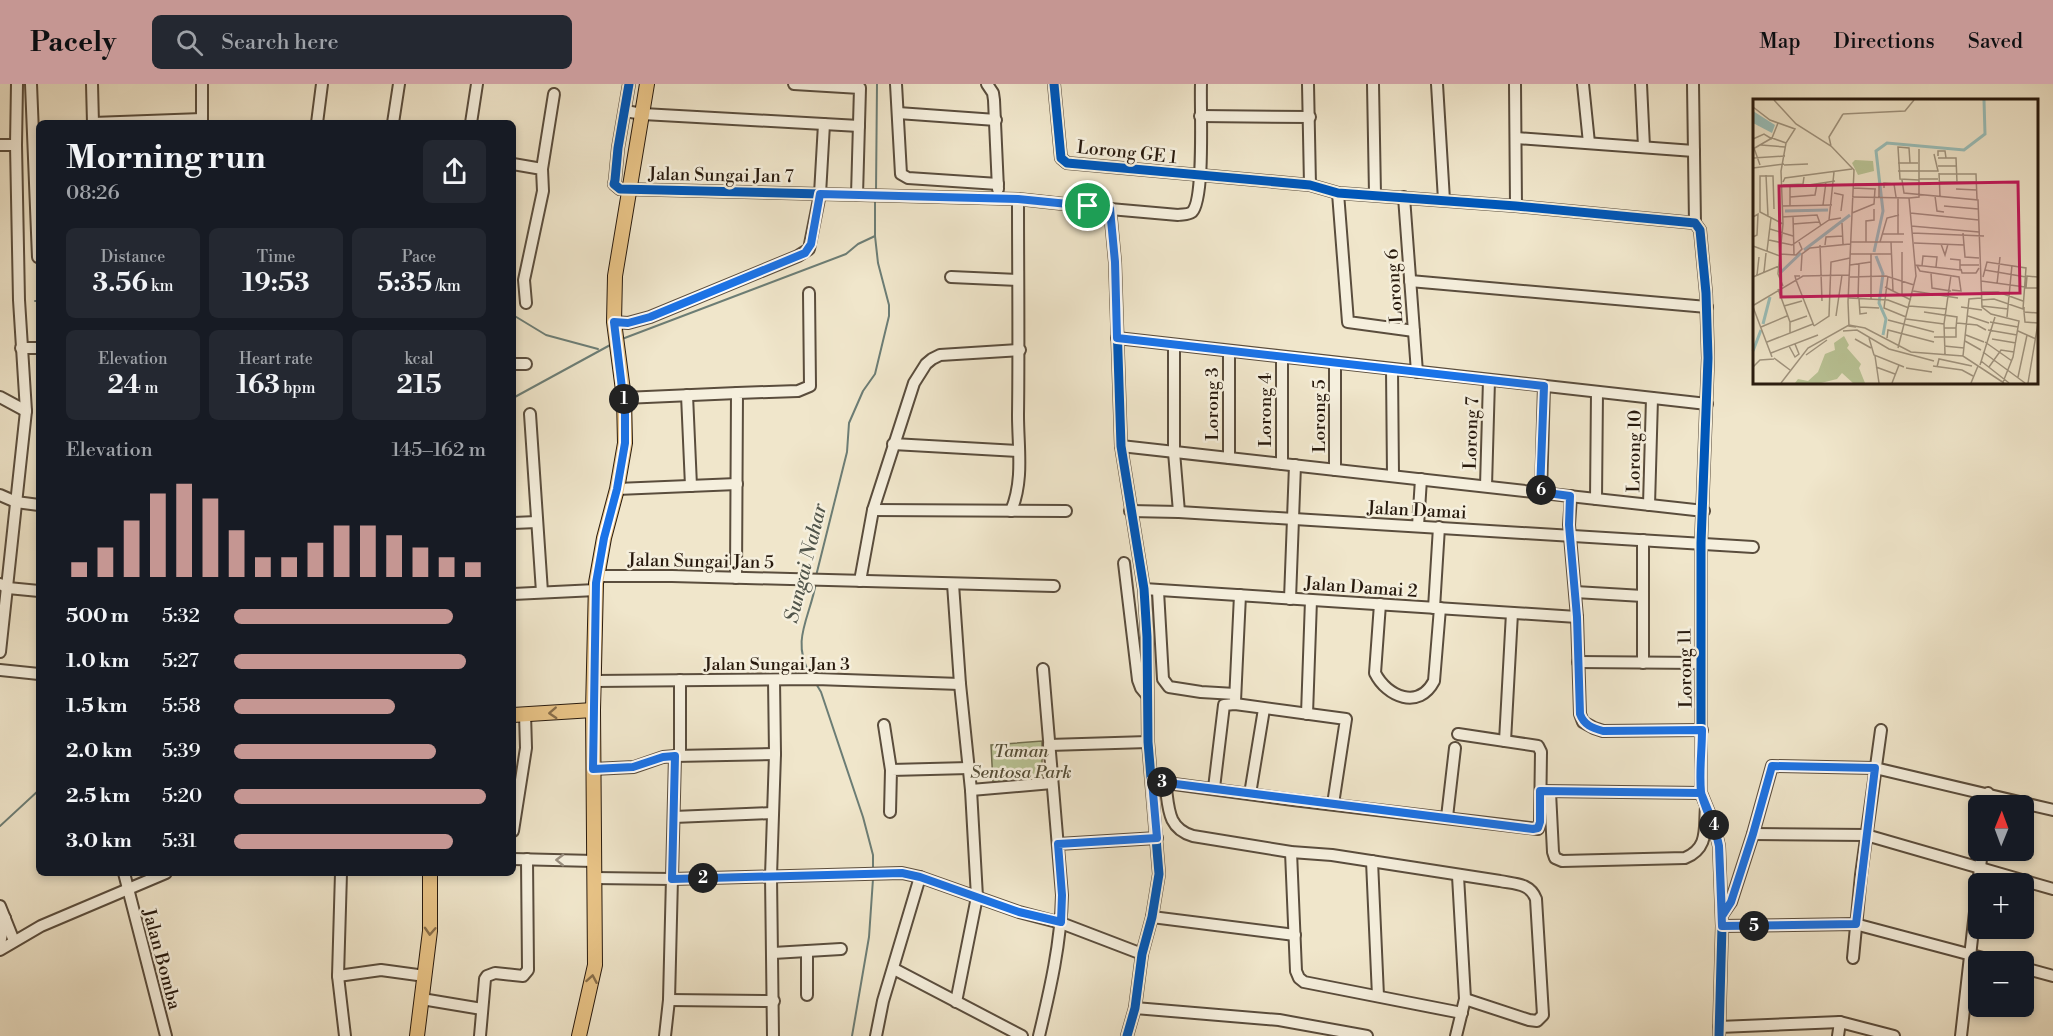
<!DOCTYPE html>
<meta charset="utf-8">
<style>
body{margin:0;font-family:"Libre Bodoni",serif;background:#242831;color:#f1f3f6;height:100vh;display:flex;flex-direction:column;font-size:22px;white-space:nowrap}
*{box-sizing:border-box;margin:0}
p{font-size:20px;color:#9ea1a6}
.icon{flex:none;width:33px;height:33px;fill:none;stroke:currentColor;stroke-width:2;stroke-linecap:round;stroke-linejoin:round}
.map{position:relative;flex:1;overflow:hidden}
.panel{position:absolute;left:36px;top:36px;width:480px;height:756px;display:flex;flex-direction:column;background:#171b24;border-radius:9px;box-shadow:0 3px 9px #0003}
.panel>*{flex:none}
.needle{width:39px;rotate:1deg}
.tools{position:absolute;left:1968px;top:711px;display:grid;gap:12px}
.tools a{display:grid;place-items:center;width:66px;height:66px;border-radius:9px;background:#171b24;box-shadow:0 3px 9px #0003;font-size:30px}
.pin{position:absolute;display:grid;place-items:center;width:51px;height:51px;color:#fff;margin:-26px;border:3px solid #fff;border-radius:50%;box-shadow:0 2px 6px #0007}
.km{position:absolute;width:30px;height:30px;margin:-15px;border-radius:50%;background:#222;color:#fff;font-size:16px;line-height:30px;text-align:center}
.round{display:grid;place-items:center;flex:none;width:63px;height:63px;border-radius:9px;background:#242831}
.summary{display:flex;align-items:center;justify-content:space-between;height:102px;padding:0 30px}
h1{font-size:33px;font-weight:700;line-height:45px}
.figures{display:grid;grid-template-columns:repeat(3,1fr);gap:9px;height:102px;padding:6px 30px}
.figures div{display:grid;align-content:center;border-radius:9px;background:#242831;text-align:center}
.figures b{font-size:26px;font-weight:700}
.figures small{font-size:16px;font-weight:400}
.figures p{font-size:16px}
.chart{height:168px;padding:12px 30px}
.chart p{display:flex;justify-content:space-between}
.chart svg{width:100%;height:108px;margin-top:6px;stroke:#c59692;stroke-width:6}
ul{padding:0 30px;list-style:none;font-size:20px}
li{display:grid;grid-template-columns:96px 72px 1fr;align-items:center;height:45px}
li i{height:15px;border-radius:8px;background:#c59692}
header{display:flex;align-items:center;gap:36px;box-sizing:border-box;height:84px;padding:0 30px;background:#c59692;color:#111}
header strong{font-size:28px}
nav{display:flex;gap:33px;margin-inline-start:auto;font-size:21px}
.search{width:420px;height:54px;background:#242831;display:flex;align-items:center;gap:15px;box-sizing:border-box;padding:0 21px;border-radius:9px;color:#9ea1a6;font-size:22px}
.map>svg:first-child{display:block}
.green{fill:#bac597;stroke:#717052;stroke-width:1.5}
.lines{fill:none;stroke-linecap:round;stroke-linejoin:round}
.stream{stroke:#6c7d75;stroke-width:2}
.minor-casing{stroke:#5a4d3d;stroke-width:14}
.major-casing{stroke:#281a0e;stroke-width:16}
.minor{stroke:#f5efdd;stroke-width:10}
.major{stroke:#e8c386;stroke-width:14}
.cycleway-casing{stroke:#f5efdd;stroke-width:13}
.cycleway{stroke:#0057b8;stroke-width:9}
.oneway{stroke:#886e4a}
.oneway2{stroke:#998f80}
.route-casing{stroke:#fff;stroke-width:12}
.route{stroke:#1a73e8;stroke-width:8}
.labels{text-anchor:middle;stroke-width:5;stroke-linejoin:round;paint-order:stroke}
.street-label{font-size:18px;fill:#281a0e;stroke:#f5efdd}
.park-label{font-size:18px;font-style:italic;fill:#544d37;stroke:#f5efdd}
.water-label{font-size:20px;font-style:italic;fill:#50544a;stroke:#f5efdd}
.inset-river{fill:none;stroke:#9abfba;stroke-width:3}
.inset-road{fill:none;stroke:#a0947f;stroke-width:1.5}
.view{fill:#c2185b;fill-opacity:0.15;stroke:#c2185b;stroke-width:3}
.inset-edge{fill:none;stroke:#281a0e;stroke-width:3}
</style>
<header>
<strong>Pacely</strong>
<div class="search"><svg class="icon" aria-label="search" viewBox="0 0 24 24"><circle cx="10" cy="10" r="6"/><path d="M15 15l6 6"/></svg>Search here</div>
<nav><a>Map</a><a>Directions</a><a>Saved</a></nav>
</header>
<div class="map">
<svg width="2053" height="952" viewBox="0 0 2053 952">
<rect width="100%" height="100%" fill="#f0e6cb"/>
<filter id="stains"><feTurbulence type="fractalNoise" baseFrequency=".00333" numOctaves="4"/><feColorMatrix values="0 0 0 0 .2 0 0 0 0 .09 0 0 0 0 .02 0 0 0 .5 -.17"/></filter>
<radialGradient id="worn" r=".72"><stop offset=".6" stop-color="#630" stop-opacity="0"/><stop offset="1" stop-color="#630" stop-opacity=".3"/></radialGradient>
<polygon class="green" points="1042,657 1042,694 993,699 991,661"/>
<g class="lines">
<g class="stream">
<polyline points="876,107 877,0"/>
<polyline points="35,217 39,217"/>
<polyline points="513,231 546,251 598,265"/>
<polyline points="622,255 846,170 858,160 875,152"/>
<polyline points="513,314 612,260"/>
<polyline points="816,492 847,368 849,339 863,307 875,290 889,232 889,221 878,179 875,152 875,116"/>
<path d="M810,590C790,556 811,532 816,498"/>
<polyline points="815,598 821,608 863,733 873,771 873,786"/>
<polyline points="0,742 39,706"/>
<polyline points="852,952 869,853 873,795"/>
</g>
<defs>
<g id="minor">
<polyline points="31,0 38,173"/>
<polyline points="92,0 93,39"/>
<polyline points="629,0 618,64 615,96 614,100 620,105 1018,115 1110,125 1115,178 1121,362 1144,505 1147,553 1148,658 1159,790 1152,833 1142,870 1135,924 1127,952"/>
<polyline points="794,0 860,4 857,111"/>
<polyline points="896,0 901,90 908,94 998,100"/>
<polyline points="987,0 993,9 994,16 998,105"/>
<polyline points="1054,0 1061,74 1067,79 1310,101 1338,109 1516,122 1695,139 1700,146 1706,209 1708,274 1701,459 1701,709 1714,741 1719,762 1722,842 1719,952"/>
<polyline points="1308,0 1310,101"/>
<polyline points="1373,0 1375,110"/>
<polyline points="1437,0 1444,116"/>
<polyline points="1515,0 1516,122"/>
<polyline points="1583,0 1589,59"/>
<polyline points="1641,0 1644,63"/>
<polyline points="1693,0 1695,139"/>
<polyline points="625,27 643,30 859,42"/>
<polyline points="898,29 996,36"/>
<polyline points="1200,32 1310,33"/>
<polyline points="93,39 202,35"/>
<polyline points="202,39 202,0"/>
<polyline points="317,39 322,0"/>
<polyline points="393,39 399,0"/>
<polyline points="471,39 477,0"/>
<polyline points="1516,54 1694,67"/>
<polyline points="0,61 16,61"/>
<polyline points="513,80 542,85 543,107 524,196 526,219"/>
<polyline points="542,85 554,10"/>
<polyline points="1338,109 1348,238 1414,247"/>
<polyline points="1404,113 1417,288"/>
<path d="M1110,125L1178,131C1183,130 1188,131 1192,128C1205,115 1200,22 1201,0"/>
<polyline points="951,193 1018,196"/>
<polyline points="1410,197 1707,223"/>
<polyline points="614,238 628,239 650,233 798,172 809,165 820,110 824,40"/>
<polyline points="1117,254 1707,320"/>
<polyline points="1174,261 1174,368 1179,428"/>
<polyline points="21,264 39,264"/>
<polyline points="513,280 526,280"/>
<polyline points="1392,285 1393,392"/>
<polyline points="687,311 691,402"/>
<polyline points="0,313 26,327"/>
<polyline points="624,314 737,309"/>
<polyline points="530,330 542,508"/>
<polyline points="893,360 1018,367"/>
<polyline points="1121,362 1704,427"/>
<polyline points="1229,374 1229,267"/>
<polyline points="1282,380 1282,273"/>
<polyline points="1335,386 1335,279"/>
<polyline points="1486,402 1489,296"/>
<polyline points="617,405 737,400"/>
<polyline points="1541,408 1544,302"/>
<polyline points="0,411 16,418 39,421"/>
<polyline points="1571,412 1569,441 1577,533 1580,630 1583,638 1594,644 1603,647 1702,646"/>
<polyline points="1596,415 1597,308"/>
<polyline points="1649,421 1652,314"/>
<polyline points="873,426 1066,427"/>
<path d="M1011,427C1024,396 1018,364 1018,331C1019,259 1018,187 1018,115"/>
<polyline points="1130,427 1179,428 1753,463"/>
<polyline points="513,439 537,438"/>
<polyline points="1418,442 1421,395"/>
<polyline points="1643,456 1643,579"/>
<polyline points="1124,479 1138,596 1141,604 1146,610"/>
<polyline points="597,492 672,492 1054,502"/>
<polyline points="736,494 737,309 798,307 810,302 809,209"/>
<polyline points="860,497 873,426 914,299 926,280 932,275 940,271 1020,266"/>
<polyline points="0,500 8,504 39,507"/>
<polyline points="953,500 960,600 971,706 977,813 956,918"/>
<polyline points="1144,505 1577,533"/>
<polyline points="1158,507 1163,595 1169,603 1201,608 1235,610"/>
<polyline points="1575,508 1643,512"/>
<polyline points="513,510 596,506"/>
<polyline points="1290,515 1295,381"/>
<path d="M1380,520L1375,589C1387,613 1419,626 1434,597L1440,524"/>
<polyline points="1434,524 1439,443"/>
<polyline points="0,568 26,327 19,216 16,61 17,0"/>
<polyline points="1578,578 1701,579"/>
<polyline points="0,586 39,590"/>
<polyline points="680,596 680,671"/>
<polyline points="594,597 816,595 960,600"/>
<polyline points="1235,617 1240,511"/>
<polyline points="1307,630 1311,516"/>
<polyline points="884,641 891,686"/>
<polyline points="1505,657 1512,529"/>
<polyline points="1049,661 1148,658"/>
<polyline points="593,685 634,683 663,673 675,672 775,670"/>
<polyline points="1159,698 1293,716 1538,745 1540,738 1541,668 1538,662 1458,650"/>
<path d="M1165,698C1169,722 1166,744 1193,752L1291,768L1332,771L1500,797C1515,800 1530,799 1536,815L1543,931L1537,937L1529,936L1465,915"/>
<polyline points="1214,704 1224,621 1235,620 1346,635 1333,720"/>
<polyline points="971,706 1052,699"/>
<polyline points="1543,707 1701,709"/>
<path d="M1550,708L1553,768L1555,774L1562,777L1685,774C1709,764 1704,745 1706,723"/>
<polyline points="1250,710 1264,625"/>
<polyline points="1987,722 1988,709"/>
<polyline points="890,728 891,686 969,684"/>
<polyline points="674,733 773,729"/>
<polyline points="1447,733 1455,664"/>
<polyline points="513,747 526,664 525,630"/>
<polyline points="1753,750 1866,751 2053,805"/>
<polyline points="1058,760 1157,754"/>
<polyline points="1291,768 1296,887 1299,894 1304,898 1462,929"/>
<polyline points="513,775 594,777"/>
<polyline points="1372,777 1378,912"/>
<polyline points="124,789 166,952"/>
<polyline points="341,789 338,892 345,952"/>
<polyline points="594,794 672,795 902,789 920,793 1019,828 1061,839 1142,870"/>
<polyline points="0,822 14,857"/>
<polyline points="1722,831 1731,818 1753,750 1772,682 1875,684 2053,726"/>
<polyline points="1152,833 1295,851"/>
<polyline points="1722,842 1855,840 1998,878"/>
<polyline points="0,860 5,834"/>
<polyline points="0,866 41,842 166,789"/>
<polyline points="773,869 841,865"/>
<polyline points="1853,874 1861,791 1881,646"/>
<polyline points="2024,884 2053,892"/>
<polyline points="894,885 1022,952"/>
<polyline points="338,892 381,886 425,892"/>
<polyline points="807,911 807,867"/>
<polyline points="422,915 482,925"/>
<polyline points="669,916 774,917"/>
<polyline points="1135,924 1279,936 1367,952"/>
<polyline points="1719,943 1840,938 1894,952"/>
<polyline points="480,952 485,895 487,892 495,889 523,892 528,886 527,775"/>
<polyline points="665,952 669,916 675,672"/>
<polyline points="773,952 771,792 775,670 774,596"/>
<polyline points="876,952 883,917 920,793"/>
<path d="M1039,952C1050,906 1061,859 1062,811L1043,585"/>
<polyline points="1456,952 1465,915 1458,792"/>
<polyline points="1838,952 1840,938"/>
<polyline points="1961,952 1982,766"/>
</g>
<g id="major">
<polyline points="513,631 593,626"/>
<polyline points="417,952 430,847 430,789"/>
<polyline points="579,952 595,881 593,626 596,499 604,454 617,405 625,359 624,314 614,238 615,192 647,0"/>
</g>
</defs>
<use href="#minor" class="minor-casing"/>
<use href="#major" class="major-casing"/>
<use href="#minor" class="minor"/>
<use href="#major" class="major"/>
<defs>
<g id="cycleway">
<polyline points="629,0 618,64 615,96 614,100 620,105 1018,115 1110,125 1115,178 1121,362 1144,505 1147,553 1148,658 1159,790 1152,833 1142,870 1135,924 1127,952"/>
<polyline points="1054,0 1061,74 1067,79 1310,101 1338,109 1516,122 1695,139 1700,146 1706,209 1708,274 1701,459 1701,709 1714,741 1719,762 1722,842 1719,952"/>
</g>
</defs>
<use href="#cycleway" class="cycleway-casing"/>
<use href="#cycleway" class="cycleway"/>
</g>
<defs><path id="oneway-chevron" d="M-2-3.5L2.5 0L-2 3.5" fill="none" stroke-width="1.6" stroke-linecap="round" stroke-linejoin="round" transform="scale(1.5)"/></defs>
<g class="oneway">
<use href="#oneway-chevron" transform="translate(553 629) rotate(177)"/>
<use href="#oneway-chevron" transform="translate(430 847) rotate(93)"/>
<use href="#oneway-chevron" transform="translate(592 895) rotate(-80)"/>
</g>
<use class="oneway2" href="#oneway-chevron" transform="translate(560 776) rotate(-179)"/>
<g class="lines">
<defs>
<path id="route" d="M1088,122L1018,115L820,110L811,160L805,169L650,233L628,239L614,238L625,329V359L617,405L604,454L596,499L593,685L633,683L663,673L675,672L672,795L902,789L920,793L1019,828L1061,838L1062,811L1058,760L1157,754L1152,697L1533,745L1538,744L1540,738V707L1701,709L1714,741L1719,762L1722,832L1731,818L1753,750L1772,682L1875,684L1856,840L1722,842L1719,762C1716,744 1704,724 1701,708C1699,688 1702,666 1702,646L1603,647C1592,644 1584,641 1580,630L1577,533L1569,441L1570,412L1540,408L1544,302L1117,254L1115,178L1110,125L1088,122"/>
</defs>
<use href="#route" class="route-casing"/>
<use href="#route" class="route"/>
</g>
<g class="labels">
<g class="street-label">
<text transform="translate(1127 68) rotate(6)" y="6">Lorong GE 1</text>
<text transform="translate(721 91) rotate(1)" y="6">Jalan Sungai Jan 7</text>
<text transform="translate(1394 202) rotate(-94)" y="6">Lorong 6</text>
<text transform="translate(1212 320) rotate(-90)" y="6">Lorong 3</text>
<text transform="translate(1265 326) rotate(-90)" y="6">Lorong 4</text>
<text transform="translate(1319 332) rotate(-90)" y="6">Lorong 5</text>
<text transform="translate(1471 349) rotate(-88)" y="6">Lorong 7</text>
<text transform="translate(1634 367) rotate(-89)" y="6">Lorong 10</text>
<text transform="translate(1417 426) rotate(3)" y="6">Jalan Damai</text>
<text transform="translate(701 477) rotate(1)" y="6">Jalan Sungai Jan 5</text>
<text transform="translate(1361 503) rotate(4)" y="6">Jalan Damai 2</text>
<text x="777" y="586">Jalan Sungai Jan 3</text>
<text transform="translate(1685 584) rotate(-91)" y="6">Lorong 11</text>
<text transform="translate(162 875) rotate(75)" y="6">Jalan Bomba</text>
</g>
<g class="park-label">
<text x="1021" y="673">Taman<tspan x="1021" dy="21">Sentosa Park</tspan></text>
</g>
<g class="water-label">
<text transform="translate(805 479) rotate(-76)" y="7">Sungai Nahar</text>
</g>
</g>
<g transform="translate(1753 15)">
<rect width="285" height="285" fill="#f0e6cb"/>
<path d="M102,61L120,62L121,72L105,76L99,64ZM91,237L96,246L94,249L108,265L106,269L112,284H100L89,274L84,280L68,284H42L45,280L55,282L65,273L72,255L82,251L81,244Z" fill="#bac597"/>
<path d="M0,12L22,26L19,34L0,24Z" fill="#9abfba"/>
<path class="inset-river" d="M32,112L75,111M51,151L97,116M121,153L130,112L123,52L134,44L211,51L232,35L231,1M123,157L130,175L126,204L133,220L130,236M27,174L48,154M10,225L17,198M0,252L8,231"/>
<path class="inset-road" d="M21,1L43,25L78,47L101,71L95,203L96,227L103,228M0,8L17,21L42,30L33,44L28,72L30,125L25,175L30,187M90,15L152,12L161,1M25,24L19,39L33,44M0,40L11,35L19,40M8,46L32,48M78,47L76,38L90,15M1,49L7,66M0,50L19,39M185,57V52H192L193,59M0,59L32,57M185,59H203L204,83M145,64H165M157,64L156,49L145,48L147,80L166,81M31,66L55,65M185,67H204M0,69L31,65M145,72H185L181,55M186,74L187,97M186,75H223L224,100M13,76L15,117M166,80H185M149,81L151,94L225,101L229,208L238,215L266,222L260,258L250,283M30,83L32,79L99,70M186,83H223M37,85V107M102,85L126,86V98M30,86L50,85L51,78M56,86L82,82M100,89L123,90M131,89V84L141,85L143,98M203,90L224,91M81,94L90,96L88,112M182,97L184,112L191,113M37,98L62,96L64,85M99,98L156,99L163,177L145,249M156,99L166,98V50M70,106L73,83M29,107L79,106M191,107L225,110M21,110L20,77H7V113L30,125M99,114L121,105L122,90M157,114L226,121M40,117L41,156M0,118L5,115L4,136L0,138M29,118L64,116L68,127M76,121L81,73M89,124L90,145M40,125L66,123M158,127L226,133M17,130L40,137M159,134L231,137M210,134L212,158L226,159M129,135H151M145,135V98M16,141L39,146L76,121L88,119M98,143H150M113,143V122L121,121V110M127,143L134,119L146,116M138,143L140,192M161,144L211,146M188,145L192,156L195,145M67,146L69,202M72,146L73,138L90,137M0,147L27,157M14,152L18,119M149,153V197M27,155L43,156L49,150L46,143M97,155H139M118,155V201M97,166L118,163M162,166L207,171V161L197,160M207,166H226M164,167L167,172L206,178L208,192L199,191M169,167L170,157L184,158L183,168M208,170L209,174H223L226,169M232,171L273,178M48,172L49,155L57,149L97,145M11,173L13,154M178,174L179,189L198,192M4,176L6,158M47,177H42L43,181L61,227M135,177L131,209L153,218M0,178L26,167M97,178L133,177L161,186M285,178L274,177L273,189H285M228,182L272,188M244,185L247,158M132,188L158,201M25,190L37,223V234M160,192L205,199M228,193H245L270,202M96,199L135,201L156,209M105,200L106,164M106,200L107,215L114,214M228,201L241,200L270,210L273,169L234,163L230,178M1,206L50,177L96,176M31,207L49,202M156,207L194,210M229,207L255,210M0,208L19,258M107,208L126,209M208,208L229,211M271,208V213L285,214M171,213L204,218L203,229H191M271,213L272,223L285,224M83,217L89,176M215,217L236,224M254,218L259,166M153,220L191,225M135,221L181,233M37,223L54,217M237,223L265,228M204,224L224,226L233,231M61,227L76,217L78,163L97,159M8,228L34,217M235,231L264,236M90,232L104,231L136,250L181,262M265,232L283,240M213,236L231,243M181,238H203V229M116,239L121,256L151,268M134,239L135,231L181,243M102,240L118,249M239,240L263,244M212,242L228,251M14,243L60,225M232,243L259,262M36,247L42,258L46,255L42,245M191,247L211,249M230,253L272,284M18,254L65,236M192,255L191,225L198,176M53,256L74,241M122,257L126,284M210,257L216,200L228,199M21,259L37,271M228,262L256,284M227,266L242,218M180,267L209,271L220,277M0,268L7,261L21,260M123,268L142,275M184,268L186,260L219,267M236,268L248,251L261,253M153,269L179,273M265,278L274,236M28,284L55,249L96,226L112,229L158,253L210,257L251,284M139,284L146,266M218,284L225,267M275,284L285,224"/>
<path class="view" d="M265,83L267,194L28,198L26,87Z"/>
<rect width="285" height="285" class="inset-edge"/>
</g>
<rect width="100%" height="100%" filter="url(#stains)"/>
<rect width="100%" height="100%" fill="url(#worn)"/>
</svg>
<div class="tools">
<a><svg class="needle" viewBox="-14 -14 28 28"><path d="M0-13l5 13h-10z" fill="#e53935"/><path d="M0 13l5-13h-10z" fill="#9ea1a6"/></svg></a>
<a>+</a>
<a>−</a>
</div>
<div class="pin" style="left:1088px;top:122px;background:#1e9e55"><svg class="icon" aria-label="arrive" viewBox="0 0 24 24"><path d="M6 21V4h12l-3 4 3 4H6"/></svg></div>
<b class="km" style="left:624px;top:315px">1</b>
<b class="km" style="left:703px;top:794px">2</b>
<b class="km" style="left:1162px;top:698px">3</b>
<b class="km" style="left:1714px;top:741px">4</b>
<b class="km" style="left:1754px;top:842px">5</b>
<b class="km" style="left:1541px;top:406px">6</b>
<section class="panel">
<div class="summary"><div><h1>Morning run</h1><p>08:26</p></div><a class="round"><svg class="icon" aria-label="share" viewBox="0 0 24 24"><path d="M12 15V3M7 8l5-5 5 5M5 13v7h14v-7"/></svg></a></div>
<div class="figures">
<div><p>Distance</p><b>3.56<small> km</small></b></div>
<div><p>Time</p><b>19:53</b></div>
<div><p>Pace</p><b>5:35<small> /km</small></b></div>
</div>
<div class="figures">
<div><p>Elevation</p><b>24<small> m</small></b></div>
<div><p>Heart rate</p><b>163<small> bpm</small></b></div>
<div><p>kcal</p><b>215</b></div>
</div>
<div class="chart"><p><span>Elevation</span>145–162 m</p>
<svg viewBox="0 0 160 44" preserveAspectRatio="none"><path d="M5 44V38M15 44V32M25 44V21M35 44V10M45 44V6M55 44V12M65 44V25M75 44V36M85 44V36M95 44V30M105 44V23M115 44V23M125 44V27M135 44V32M145 44V36M155 44V38"/></svg>
</div>
<ul>
<li><b>500 m</b>5:32<i style="width:87%"></i></li>
<li><b>1.0 km</b>5:27<i style="width:92%"></i></li>
<li><b>1.5 km</b>5:58<i style="width:64%"></i></li>
<li><b>2.0 km</b>5:39<i style="width:80%"></i></li>
<li><b>2.5 km</b>5:20<i style="width:100%"></i></li>
<li><b>3.0 km</b>5:31<i style="width:87%"></i></li>
</ul>
</section>
</div>
